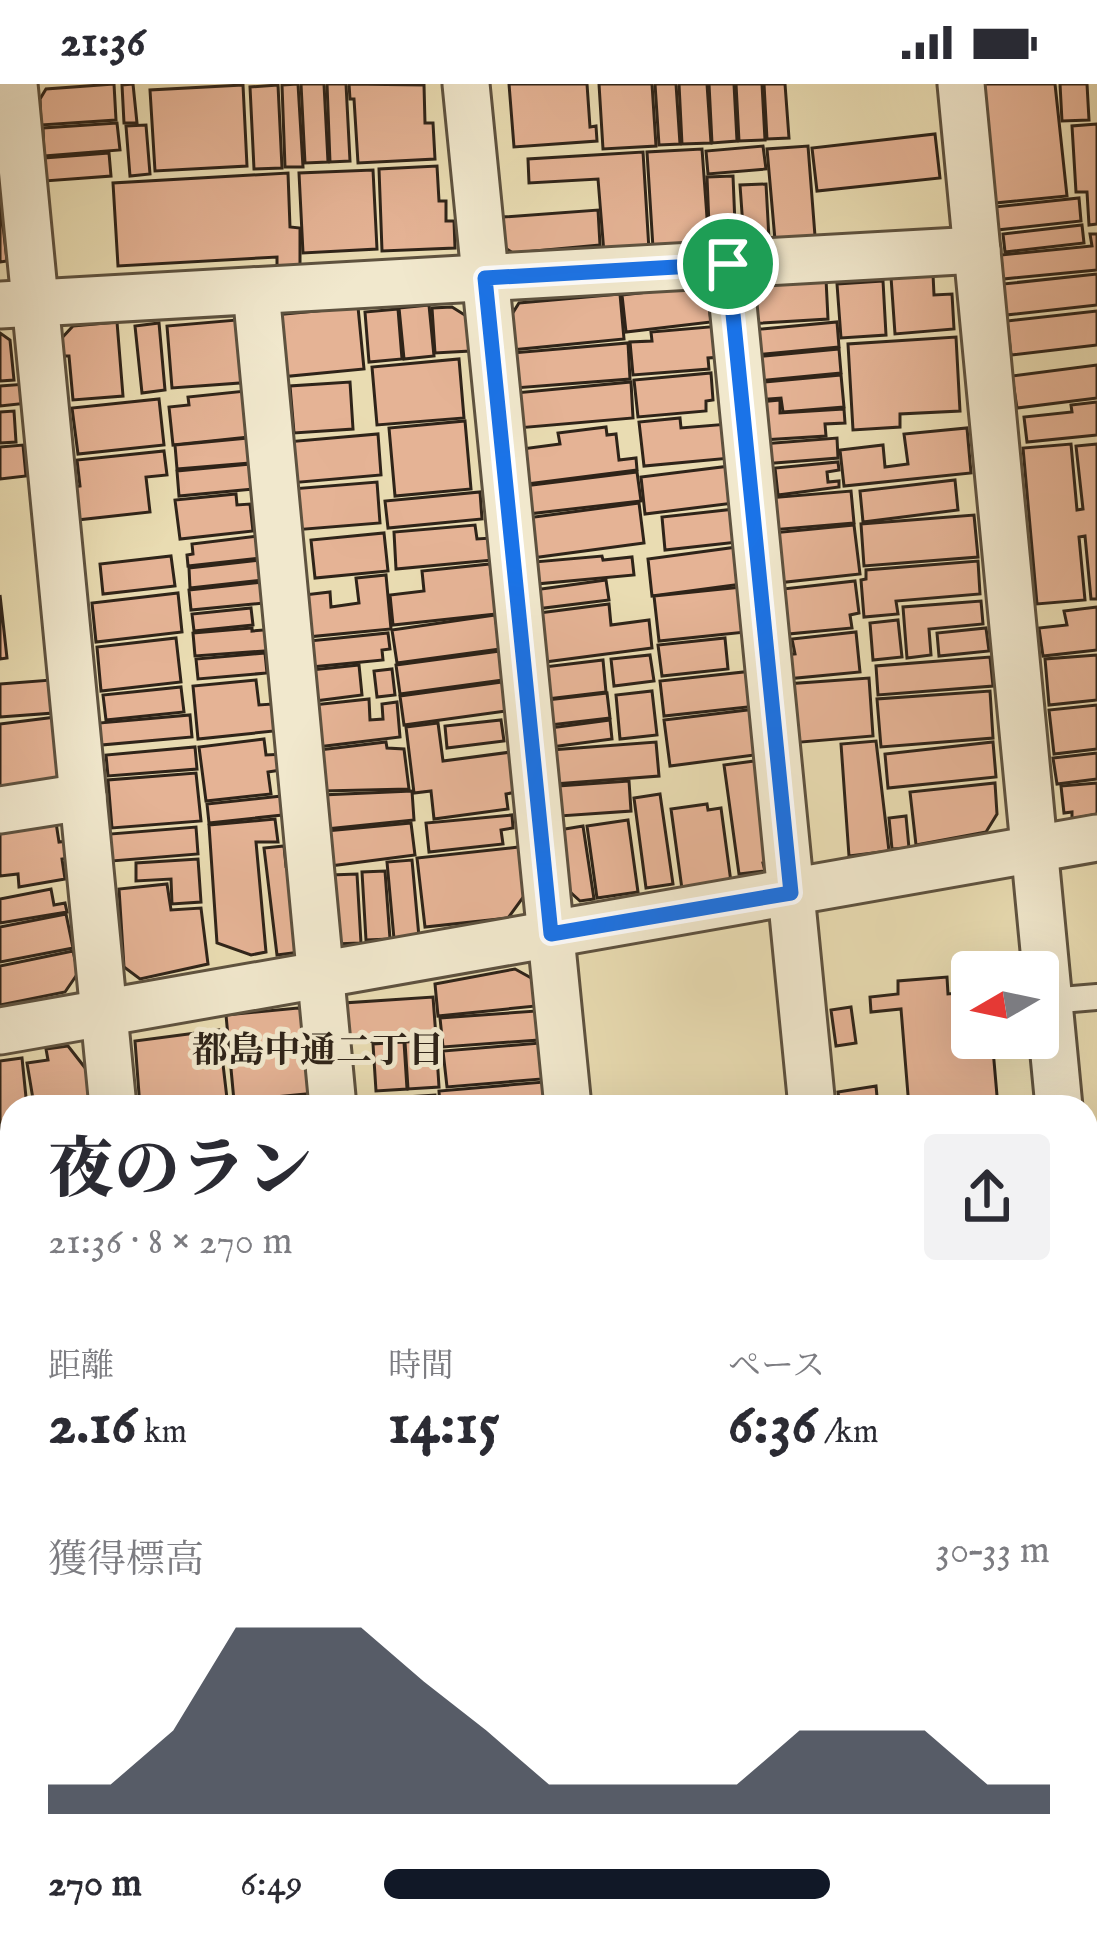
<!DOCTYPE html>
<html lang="ja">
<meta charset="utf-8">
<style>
body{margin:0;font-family:"IM FELL English","Noto Serif JP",serif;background:#f2f2f3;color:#2b2b33;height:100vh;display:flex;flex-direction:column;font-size:45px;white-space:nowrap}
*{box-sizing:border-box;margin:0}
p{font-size:39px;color:#7c7c81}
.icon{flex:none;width:66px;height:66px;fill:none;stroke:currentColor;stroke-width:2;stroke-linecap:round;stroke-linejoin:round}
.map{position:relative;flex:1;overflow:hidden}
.sheet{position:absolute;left:0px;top:1011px;width:1098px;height:858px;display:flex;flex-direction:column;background:#fff;border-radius:36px 36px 0 0;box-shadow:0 12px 48px #0002}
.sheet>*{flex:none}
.needle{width:78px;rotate:261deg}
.buttons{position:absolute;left:951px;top:867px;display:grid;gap:24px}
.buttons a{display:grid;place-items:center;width:108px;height:108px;border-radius:12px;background:#fff;box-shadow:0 12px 48px #0002;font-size:60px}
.pin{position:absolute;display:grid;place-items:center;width:102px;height:102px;color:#fff;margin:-51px;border:6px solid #fff;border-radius:50%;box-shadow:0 3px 12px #0007}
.round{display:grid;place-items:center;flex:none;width:126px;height:126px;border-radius:12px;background:#f2f2f3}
.head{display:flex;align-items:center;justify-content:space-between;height:204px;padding:0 48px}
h1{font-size:66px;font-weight:800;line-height:90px}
.figures{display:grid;grid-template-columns:repeat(3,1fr);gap:18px;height:204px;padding:12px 48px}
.figures div{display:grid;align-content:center}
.figures b{font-size:60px;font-weight:800}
.figures small{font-size:33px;font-weight:400}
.figures p{font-size:33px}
.chart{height:336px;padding:24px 48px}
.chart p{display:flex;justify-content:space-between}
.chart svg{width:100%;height:216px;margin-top:12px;fill:#111827;opacity:.7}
ul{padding:0 48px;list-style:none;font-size:39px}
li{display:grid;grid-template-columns:192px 144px 1fr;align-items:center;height:90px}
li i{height:30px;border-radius:15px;background:#111827}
.status{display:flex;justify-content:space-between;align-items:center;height:84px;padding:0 60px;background:#fff;direction:ltr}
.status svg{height:33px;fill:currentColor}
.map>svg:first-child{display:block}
.building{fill:#e5b395;stroke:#2f2419;stroke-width:3}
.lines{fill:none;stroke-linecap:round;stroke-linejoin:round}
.service-casing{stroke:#5e523f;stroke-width:30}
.minor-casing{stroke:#5e523f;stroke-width:51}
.service{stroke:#f1e8cd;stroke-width:24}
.minor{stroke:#f1e8cd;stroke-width:45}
.route-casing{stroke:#fff;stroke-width:24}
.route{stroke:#1a73e8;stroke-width:15}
.labels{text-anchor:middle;stroke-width:10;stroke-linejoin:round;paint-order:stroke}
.neighbourhood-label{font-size:36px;font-weight:bold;fill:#2f2419;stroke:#f1e8cd}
</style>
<div class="status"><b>21:36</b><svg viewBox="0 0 49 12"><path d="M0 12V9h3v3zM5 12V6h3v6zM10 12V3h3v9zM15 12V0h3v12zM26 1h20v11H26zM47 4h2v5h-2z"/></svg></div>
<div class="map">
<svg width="1097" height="1869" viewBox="0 0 1097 1869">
<rect width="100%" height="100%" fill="#e9dcb2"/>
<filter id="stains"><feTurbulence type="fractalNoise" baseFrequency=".00167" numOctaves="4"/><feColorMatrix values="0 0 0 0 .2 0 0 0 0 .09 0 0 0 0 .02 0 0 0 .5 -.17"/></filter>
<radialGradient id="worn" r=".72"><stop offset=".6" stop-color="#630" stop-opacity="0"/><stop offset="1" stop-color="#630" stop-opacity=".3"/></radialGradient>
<g class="building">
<polygon points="114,0 116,36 41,41 40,15 46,5"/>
<polygon points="133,0 137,39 124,39 122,1"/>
<polygon points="298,0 303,83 285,83 282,1"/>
<polygon points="301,0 324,0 328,78 305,79"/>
<polygon points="327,0 346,0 350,77 330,78"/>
<polygon points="349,0 424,1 425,39 433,39 435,75 358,79 354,15 350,15"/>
<polygon points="509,0 587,0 590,43 596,42 597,57 514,63"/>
<polygon points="599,0 652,0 656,62 603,65"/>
<polygon points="655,0 676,0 680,60 659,61"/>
<polygon points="679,0 707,0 711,59 682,60"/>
<polygon points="709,0 734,0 737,57 712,59"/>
<polygon points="736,0 762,0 765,56 739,57"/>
<polygon points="764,0 785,0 789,54 767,55"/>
<polygon points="982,0 1055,0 1067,112 995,119"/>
<polygon points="1060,0 1087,0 1089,36 1062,37"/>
<polygon points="243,1 247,82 155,87 150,6"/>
<polygon points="278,1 282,84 254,85 250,3"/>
<polygon points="117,39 120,66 44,72 43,44"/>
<polygon points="1097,40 1097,140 1089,141 1087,108 1076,108 1072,42"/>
<polygon points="146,41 150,90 130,92 126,42"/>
<polygon points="935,50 940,94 817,107 812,64"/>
<polygon points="763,62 766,85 708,90 706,67"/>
<polygon points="808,62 815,152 775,156 767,65"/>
<polygon points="702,65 709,161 653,164 647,68"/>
<polygon points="643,68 649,166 604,169 598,95 529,99 528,75"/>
<polygon points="109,69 111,92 45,97 44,74"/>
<polygon points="437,82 439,117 446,117 446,137 454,137 455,164 382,167 379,85"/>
<polygon points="373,86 377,165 303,169 299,89"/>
<polygon points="288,89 290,143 300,144 300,183 277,183 277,173 118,182 113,99"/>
<polygon points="733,92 736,164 710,165 707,93"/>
<polygon points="766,100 769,155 744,157 740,101"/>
<polygon points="1079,114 1081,137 997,146 994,123"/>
<polygon points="0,115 7,177 0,178"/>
<polygon points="598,126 600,161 513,169 505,164 503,133"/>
<polygon points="1082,141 1084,159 1005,168 1003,150"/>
<polygon points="1090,150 1097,150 1097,186 1003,195 1001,171 1092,162"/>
<polygon points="933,190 934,211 952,210 954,245 895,250 891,193"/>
<polygon points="1097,190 1097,221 1006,231 1003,200"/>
<polygon points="826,195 828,235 746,240 744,201"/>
<polygon points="883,197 886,251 841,254 837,200"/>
<polygon points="700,202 708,210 711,238 626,248 622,211"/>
<polygon points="620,210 624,255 511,266 509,235 519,219"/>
<polygon points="429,221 434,272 404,275 399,224"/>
<polygon points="358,223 364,285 280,293 274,231"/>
<polygon points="452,223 468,233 470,267 435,269 432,224"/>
<polygon points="398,225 402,275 369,278 365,228"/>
<polygon points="1097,227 1097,261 1011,271 1007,237"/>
<polygon points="248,235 253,298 172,304 167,242"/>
<polygon points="117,238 123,312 73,316 69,272 61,272 60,256 73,242"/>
<polygon points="837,238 839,263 753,271 751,246"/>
<polygon points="159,239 165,306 142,309 135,242"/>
<polygon points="720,242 723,273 708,274 709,285 633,291 630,258 652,257 651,248"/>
<polygon points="0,249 10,256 14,296 0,297"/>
<polygon points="956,253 960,327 900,330 900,343 853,346 848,260"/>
<polygon points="628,259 630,295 515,304 512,269"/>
<polygon points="839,265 841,289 756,297 754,273"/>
<polygon points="459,275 464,334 377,341 372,283"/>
<polygon points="1097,281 1097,314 1017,324 1012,292"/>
<polygon points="711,289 713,316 706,317 706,327 638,333 634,296"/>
<polygon points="841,291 844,323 783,328 781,314 757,316 755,299"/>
<polygon points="350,298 353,345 294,349 290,302"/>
<polygon points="631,298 633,334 518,344 515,309"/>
<polygon points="26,300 28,319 0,322 0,302"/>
<polygon points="255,306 259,352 173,361 169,323 189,321 188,313"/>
<polygon points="159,315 164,361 78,370 72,324"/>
<polygon points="780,316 780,329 844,325 845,339 825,340 826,352 760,356 758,318"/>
<polygon points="1097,318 1097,351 1027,358 1024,333 1072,328 1071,321"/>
<polygon points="14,327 16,358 0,359 0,328"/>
<polygon points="680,334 681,344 728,340 731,374 644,382 639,338"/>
<polygon points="465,337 471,405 395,412 389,344"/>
<polygon points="606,343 607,351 616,350 619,376 636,374 637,386 527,400 522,365 560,360 558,349"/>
<polygon points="967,344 971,389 844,402 840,366 883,361 885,383 908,380 904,350"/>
<polygon points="378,350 381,391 290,399 286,358"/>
<polygon points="259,353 261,378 177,385 175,361"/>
<polygon points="837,354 838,374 762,380 761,360"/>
<polygon points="1071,360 1077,426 1083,425 1076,362 1097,360 1097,515 1091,515 1085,452 1079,453 1085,516 1037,520 1023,364"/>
<polygon points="23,361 26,392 0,395 0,363"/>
<polygon points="164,367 167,391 146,393 150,428 77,436 74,403 80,402 77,376"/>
<polygon points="838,378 839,386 827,388 828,398 839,397 839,403 778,411 775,384"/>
<polygon points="262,379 263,404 179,412 177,387"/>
<polygon points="730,382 734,419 645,430 641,393"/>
<polygon points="637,388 641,417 528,430 524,402"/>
<polygon points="955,396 958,426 863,438 860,407"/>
<polygon points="377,398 380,439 294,446 291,405"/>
<polygon points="851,407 854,439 771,446 768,414"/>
<polygon points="480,408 482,435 388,444 385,417"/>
<polygon points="236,410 237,421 250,420 253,447 180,455 175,416"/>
<polygon points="639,419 644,459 532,474 527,434"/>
<polygon points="735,425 738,458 665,466 662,433"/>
<polygon points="974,431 978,473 864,482 861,440"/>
<polygon points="475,441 477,455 491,454 493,476 396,485 394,448"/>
<polygon points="854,441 860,490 777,499 772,449"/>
<polygon points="384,449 388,487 315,494 311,456"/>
<polygon points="266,451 269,473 188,482 187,471 193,470 192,460"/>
<polygon points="737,463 742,500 652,512 648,475"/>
<polygon points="171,472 175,502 103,510 100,480"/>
<polygon points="602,472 603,476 632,473 634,491 536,500 534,478"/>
<polygon points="270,475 272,495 190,504 189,484"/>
<polygon points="978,477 980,510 896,517 898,530 864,533 861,496 866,495 866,486"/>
<polygon points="490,480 496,530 393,541 390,511 424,507 422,487"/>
<polygon points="386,491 391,545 307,553 304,511 330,508 331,523 359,519 356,494"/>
<polygon points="606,496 609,516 536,525 534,506"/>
<polygon points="272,497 275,518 191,526 189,506"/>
<polygon points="855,497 859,529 850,531 852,544 788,550 783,505"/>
<polygon points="742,503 746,548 659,557 654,512"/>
<polygon points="178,509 182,548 96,558 92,519"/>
<polygon points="0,511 7,574 0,575"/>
<polygon points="981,517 983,540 929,545 931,571 907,574 903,523"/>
<polygon points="609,520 611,541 649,536 652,564 545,578 539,529"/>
<polygon points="1097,523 1097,566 1043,572 1039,544 1067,541 1064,527"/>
<polygon points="251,524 253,541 194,547 192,530"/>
<polygon points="495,531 500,565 397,579 392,546"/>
<polygon points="898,536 902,573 873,576 870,539"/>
<polygon points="252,544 252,547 276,545 278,566 195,572 193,549"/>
<polygon points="986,544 989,567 939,572 937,549"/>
<polygon points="856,548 860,588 786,595 784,571 795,570 792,555"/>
<polygon points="388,549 390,565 382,566 383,576 311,583 309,557"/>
<polygon points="176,554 181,598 101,607 97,563"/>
<polygon points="725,554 728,585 662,592 658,561"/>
<polygon points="500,567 503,596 400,610 396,581"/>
<polygon points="265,569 267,589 198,595 196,575"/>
<polygon points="650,571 654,597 614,602 611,575"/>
<polygon points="1097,571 1097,616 1049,621 1045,575"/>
<polygon points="990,573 993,602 878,611 876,582"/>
<polygon points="603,576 606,608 547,615 544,583"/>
<polygon points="359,581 362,611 315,617 311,586"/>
<polygon points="392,585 395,611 377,613 374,587"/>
<polygon points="753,587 757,622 664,632 660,597"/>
<polygon points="869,594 873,652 790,659 786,600"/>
<polygon points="51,596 53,629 0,633 0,600"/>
<polygon points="256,596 259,621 272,620 274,647 198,655 193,602"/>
<polygon points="502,598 506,627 404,641 400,612"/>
<polygon points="181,603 184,628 106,636 103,611"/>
<polygon points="652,607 657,651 620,655 616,611"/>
<polygon points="990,607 993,654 881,663 877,615"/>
<polygon points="607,609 610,634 550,641 547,616"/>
<polygon points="369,615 370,636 383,635 382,620 397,618 400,653 317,663 313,621"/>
<polygon points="1097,621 1097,665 1054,670 1049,626"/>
<polygon points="756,625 762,670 670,682 664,636"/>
<polygon points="190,631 192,653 101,661 99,639"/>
<polygon points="56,633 62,691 54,704 0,712 0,640"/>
<polygon points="501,636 504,657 447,664 445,642"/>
<polygon points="610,636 612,655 551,663 550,644"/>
<polygon points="438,639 443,677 511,668 516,708 506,710 508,725 434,735 431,707 414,709 406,643"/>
<polygon points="264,655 266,671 285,670 287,685 268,688 271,710 206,717 199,663"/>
<polygon points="876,657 889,767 849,772 841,660"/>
<polygon points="386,658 387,664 404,665 409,705 322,707 319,666"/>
<polygon points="656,658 659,692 554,700 551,666"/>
<polygon points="993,658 996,693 888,704 885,670"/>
<polygon points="195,663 197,685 108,692 106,671"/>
<polygon points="1097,669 1097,695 1057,700 1053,674"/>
<polygon points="762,676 776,777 763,779 765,787 739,790 724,681"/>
<polygon points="196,689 201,737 112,744 108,696"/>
<polygon points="629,697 631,727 560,732 558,702"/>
<polygon points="995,699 997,730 986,748 916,761 910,708"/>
<polygon points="1097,699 1097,730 1072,735 1072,728 1064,729 1061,702"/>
<polygon points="412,707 414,736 326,745 322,711"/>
<polygon points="660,710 673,800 646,804 634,714"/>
<polygon points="291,711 292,730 209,739 207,720"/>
<polygon points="707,720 708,726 721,724 731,798 682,805 671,725"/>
<polygon points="512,731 513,744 501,746 503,760 429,768 426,739"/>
<polygon points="55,732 59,758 68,757 70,774 62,775 65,795 19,803 18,790 0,792 0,740"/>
<polygon points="906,732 909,764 892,765 889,734"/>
<polygon points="275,735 278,758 256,758 266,868 251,871 217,859 209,741"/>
<polygon points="628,736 638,808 597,814 587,742"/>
<polygon points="411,739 415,771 330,782 326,747"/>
<polygon points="583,742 594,815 580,817 568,806 559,746"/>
<polygon points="196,743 198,770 112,777 110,750"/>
<polygon points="284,762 286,782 290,781 300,868 277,871 264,764"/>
<polygon points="519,763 527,808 508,834 425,843 417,774"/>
<polygon points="198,775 201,818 172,820 171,795 136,797 136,779"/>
<polygon points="412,776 419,853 394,855 387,778"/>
<polygon points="385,787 390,855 366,856 362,788"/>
<polygon points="357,790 361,859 333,860 331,791"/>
<polygon points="167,800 171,826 201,824 208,880 140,895 124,883 119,805"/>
<polygon points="51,805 54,821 65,819 67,828 0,839 0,815"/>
<polygon points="66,830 73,864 0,878 0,843"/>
<polygon points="73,867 78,889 65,908 0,921 0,882"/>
<polygon points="515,885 533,895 536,922 438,932 435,900"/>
<polygon points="947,893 948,910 972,908 972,954 992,954 998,1023 909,1023 901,925 871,928 870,913 898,910 898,897"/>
<polygon points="433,913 436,953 348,959 344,919"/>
<polygon points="851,923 856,959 836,962 831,926"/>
<polygon points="298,924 308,929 316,1009 234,1017 226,931"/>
<polygon points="536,927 539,956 443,963 440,934"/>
<polygon points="219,946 228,1023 140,1023 135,957"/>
<polygon points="436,956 439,1003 408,1005 405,958"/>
<polygon points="404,958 407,1005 376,1007 373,960"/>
<polygon points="540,959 542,995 447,1003 443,967"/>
<polygon points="68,962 86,985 91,1012 34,1021 27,979 48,976 46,965"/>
<polygon points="22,974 27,1023 12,1023 12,1093 7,1094 6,1087 0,1088 0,977"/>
<polygon points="544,998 546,1023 440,1023 439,1007"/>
<polygon points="876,1002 878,1023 840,1023 838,1008"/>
<polygon points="435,1011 436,1023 359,1023 359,1016"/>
<polygon points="315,1014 316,1023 237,1022"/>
<polygon points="3,1127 8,1167 0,1168 0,1128"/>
<polygon points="6,1170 12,1219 0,1220 0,1171"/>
<polygon points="12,1275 12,1322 0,1324 0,1276"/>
<polygon points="12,1328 12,1368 0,1369 0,1329"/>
<polygon points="12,1373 12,1410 0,1411 0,1374"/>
<polygon points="12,1413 12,1433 0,1435 0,1414"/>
<polygon points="12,1436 12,1461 0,1462 0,1437"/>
<polygon points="12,1463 12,1498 0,1500 0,1464"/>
<polygon points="12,1584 12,1652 0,1653 0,1585"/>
<polygon points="12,1681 12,1720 0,1721 0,1682"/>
<polygon points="12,1724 12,1773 0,1775 0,1725"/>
<polygon points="12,1778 12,1821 3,1822 0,1779"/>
<polygon points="12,1828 12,1857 42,1857 44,1869 0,1869 0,1829"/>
<polygon points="1097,1830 1097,1869 1068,1869 1066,1857 1086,1857 1086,1831"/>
<polygon points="47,1857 72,1857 73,1869 48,1869"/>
<polygon points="78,1857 170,1857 171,1869 80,1869"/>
<polygon points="216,1857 308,1857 309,1869 217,1869"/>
<polygon points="352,1857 400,1857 401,1868 353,1869"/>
<polygon points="431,1857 475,1857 476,1864 443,1869"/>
<polygon points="1000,1857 1002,1869 966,1869 964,1858"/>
<polygon points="1004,1857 1065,1857 1067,1869 1006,1869"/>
<polygon points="958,1861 959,1869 912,1869 914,1866"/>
</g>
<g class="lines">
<defs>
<g id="service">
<polyline points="1049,917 1097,913"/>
<polyline points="1086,1151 1097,1150"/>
</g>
<g id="minor">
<polyline points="14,0 113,1023"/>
<polyline points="466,0 568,1023"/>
<polyline points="961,0 1059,1023"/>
<polyline points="729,180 812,1023"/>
<polyline points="256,207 333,1023"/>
<polyline points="0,221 977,166"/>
<polyline points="0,726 83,713"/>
<polyline points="0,947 1097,754"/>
<polyline points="1086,1315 1097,1436"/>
<polyline points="1086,1804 1097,1802"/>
<polyline points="193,1857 195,1869"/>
<polyline points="412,1857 413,1869"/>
<polyline points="890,1857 892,1869"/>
<polyline points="645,1869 726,1857"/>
</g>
</defs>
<use href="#service" class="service-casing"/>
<use href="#minor" class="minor-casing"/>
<use href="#service" class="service"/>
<use href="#minor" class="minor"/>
</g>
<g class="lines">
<defs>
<polygon id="route" points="728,180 791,809 551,850 485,194"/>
</defs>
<use href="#route" class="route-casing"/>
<use href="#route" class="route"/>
</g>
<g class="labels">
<g class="neighbourhood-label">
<text x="318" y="978">都島中通二丁目</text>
</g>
</g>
<rect width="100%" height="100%" filter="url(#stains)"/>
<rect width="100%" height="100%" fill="url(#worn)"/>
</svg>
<div class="buttons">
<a><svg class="needle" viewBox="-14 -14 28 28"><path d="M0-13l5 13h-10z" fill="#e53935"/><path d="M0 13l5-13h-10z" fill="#7c7c81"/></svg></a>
</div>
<div class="pin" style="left:728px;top:180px;background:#1e9e55"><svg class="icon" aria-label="arrive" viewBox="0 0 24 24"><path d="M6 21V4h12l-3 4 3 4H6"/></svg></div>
<section class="sheet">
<div class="head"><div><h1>夜のラン</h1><p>21:36 · 8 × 270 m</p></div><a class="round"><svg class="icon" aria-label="share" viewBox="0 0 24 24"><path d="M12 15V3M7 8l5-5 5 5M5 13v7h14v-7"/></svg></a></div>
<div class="figures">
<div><p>距離</p><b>2.16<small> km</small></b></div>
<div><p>時間</p><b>14:15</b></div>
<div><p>ペース</p><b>6:36<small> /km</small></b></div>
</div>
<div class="chart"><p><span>獲得標高</span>30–33 m</p>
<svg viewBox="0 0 160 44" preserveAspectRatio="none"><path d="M0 44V38L10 38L20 27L30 6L40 6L50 6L60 17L70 27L80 38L90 38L100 38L110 38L120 27L130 27L140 27L150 38L160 38V44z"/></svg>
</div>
<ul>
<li><b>270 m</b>6:49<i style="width:67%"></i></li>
</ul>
</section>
</div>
